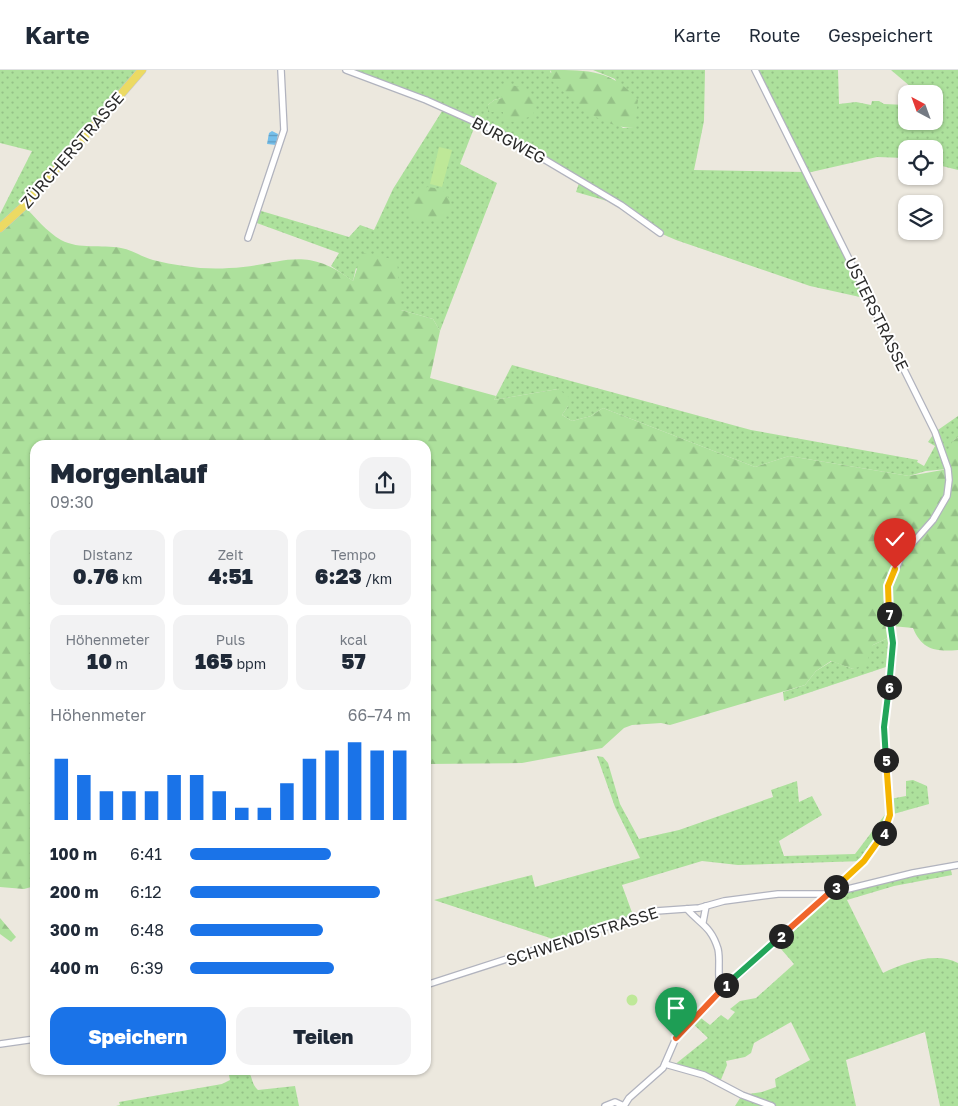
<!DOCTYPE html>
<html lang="de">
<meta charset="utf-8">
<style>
body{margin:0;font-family:"Golos Text",sans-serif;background:#f2f2f3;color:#1f2937;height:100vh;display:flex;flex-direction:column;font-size:19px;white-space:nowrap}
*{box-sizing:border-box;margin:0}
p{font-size:16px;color:#747a83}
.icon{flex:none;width:28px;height:28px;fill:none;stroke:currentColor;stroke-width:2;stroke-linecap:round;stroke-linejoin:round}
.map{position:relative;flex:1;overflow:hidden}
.panel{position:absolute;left:30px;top:370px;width:401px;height:635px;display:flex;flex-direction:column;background:#fff;border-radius:15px;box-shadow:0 1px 4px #0004}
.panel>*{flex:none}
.needle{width:32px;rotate:319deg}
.controls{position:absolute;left:898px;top:15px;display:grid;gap:10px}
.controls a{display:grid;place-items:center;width:45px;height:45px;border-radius:10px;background:#fff;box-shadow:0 1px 4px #0004;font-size:25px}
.pin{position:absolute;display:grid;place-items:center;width:42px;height:42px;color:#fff;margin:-51px -21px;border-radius:50% 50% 50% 0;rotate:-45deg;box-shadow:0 0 5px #0007}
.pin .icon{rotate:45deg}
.km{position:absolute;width:25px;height:25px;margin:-12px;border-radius:50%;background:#222;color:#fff;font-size:14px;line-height:25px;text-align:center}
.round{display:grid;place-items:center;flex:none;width:52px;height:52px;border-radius:15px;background:#f2f2f3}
.overview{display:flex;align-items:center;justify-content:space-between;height:85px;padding:0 20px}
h1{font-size:28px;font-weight:800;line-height:38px}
.metrics{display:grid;grid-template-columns:repeat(3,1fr);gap:8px;height:85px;padding:5px 20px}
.metrics div{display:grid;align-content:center;border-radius:12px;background:#f2f2f3;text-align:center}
.metrics b{font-size:21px;font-weight:800}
.metrics small{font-size:14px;font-weight:400}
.metrics p{font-size:14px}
.chart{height:140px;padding:10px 20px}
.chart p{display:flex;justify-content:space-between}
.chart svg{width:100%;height:90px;margin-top:5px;stroke:#1a73e8;stroke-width:6}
.button{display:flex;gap:10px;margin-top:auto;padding:10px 20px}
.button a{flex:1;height:58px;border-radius:15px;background:#1a73e8;color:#fff;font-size:20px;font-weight:800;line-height:58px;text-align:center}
.button a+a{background:#f2f2f3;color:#1f2937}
ul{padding:0 20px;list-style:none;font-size:16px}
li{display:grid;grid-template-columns:80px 60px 1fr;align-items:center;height:38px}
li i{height:12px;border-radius:6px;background:#1a73e8}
header{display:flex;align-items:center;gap:30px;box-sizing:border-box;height:70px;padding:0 25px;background:#fff;border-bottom:1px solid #e0e1e3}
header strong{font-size:24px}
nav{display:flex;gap:28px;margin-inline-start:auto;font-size:18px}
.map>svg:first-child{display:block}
.green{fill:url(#green-dots);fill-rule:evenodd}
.forest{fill:url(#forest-firs)}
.pitch{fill:#bee898}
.water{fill:url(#water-rules)}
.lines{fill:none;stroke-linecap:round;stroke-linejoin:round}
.minor-casing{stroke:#b1b3be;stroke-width:8}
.major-casing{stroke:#c8c8c8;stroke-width:9}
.minor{stroke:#fff;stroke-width:5.5}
.major{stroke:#ecda63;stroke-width:8}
.split-1-casing{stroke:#fff;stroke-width:10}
.split-2-casing{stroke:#fff;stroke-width:10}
.split-3-casing{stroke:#fff;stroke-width:10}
.split-4-casing{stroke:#fff;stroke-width:10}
.split-5-casing{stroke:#fff;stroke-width:10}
.split-6-casing{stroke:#fff;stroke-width:10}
.split-7-casing{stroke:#fff;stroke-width:10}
.split-8-casing{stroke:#fff;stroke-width:10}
.split-1{stroke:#f0652b;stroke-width:6}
.split-2{stroke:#22a559;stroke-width:6}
.split-3{stroke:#f0652b;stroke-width:6}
.split-4{stroke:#f5b400;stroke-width:6}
.split-5{stroke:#f5b400;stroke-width:6}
.split-6{stroke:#22a559;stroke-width:6}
.split-7{stroke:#22a559;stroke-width:6}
.split-8{stroke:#f5b400;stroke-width:6}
.labels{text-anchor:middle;stroke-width:4;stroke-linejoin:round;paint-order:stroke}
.street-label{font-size:16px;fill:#2b2b2b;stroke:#fff}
</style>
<header>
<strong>Karte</strong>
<nav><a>Karte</a><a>Route</a><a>Gespeichert</a></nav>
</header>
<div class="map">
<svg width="958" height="1036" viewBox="0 0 958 1036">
<defs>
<pattern id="green-dots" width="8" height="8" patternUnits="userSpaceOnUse" patternTransform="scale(1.25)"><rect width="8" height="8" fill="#ade19c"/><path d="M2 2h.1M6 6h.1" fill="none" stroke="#95c187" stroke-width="1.8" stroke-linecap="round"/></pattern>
<pattern id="forest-firs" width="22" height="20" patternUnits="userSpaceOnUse" patternTransform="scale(1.25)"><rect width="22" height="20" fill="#ade19c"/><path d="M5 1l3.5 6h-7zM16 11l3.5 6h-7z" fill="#95c187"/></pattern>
<pattern id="water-rules" width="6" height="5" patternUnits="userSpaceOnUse" patternTransform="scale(1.25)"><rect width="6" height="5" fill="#75bfeb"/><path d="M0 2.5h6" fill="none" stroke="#609bbf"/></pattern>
</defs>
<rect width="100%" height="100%" fill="#ece8de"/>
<g class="green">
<polygon points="0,0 142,0 0,158 0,144 32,81 0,73"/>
<path d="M346,0H551L550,2L623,58H633L615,9L593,0H705L704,51L694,100L806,102L755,0H838L839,34L856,32L871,35L872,31H879L884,34L906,35V51H934V24H911V17L891,0H958V100L934,94V79H906V88L877,87L807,103L869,229L810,216L676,170L660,163L621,135L576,122L580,110L476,53L460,94L497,113L440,261L433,249L401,240L356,198L353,211L331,196L339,183L254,152L258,140L349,167L360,155L374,160L393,119L444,38ZM502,28L516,52L504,42H488V35L494,30Z"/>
<polygon points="512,295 751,360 918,390 917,392 924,396 935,376 928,372 935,362 958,346 958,367 953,371 948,399 926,401 909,406 789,386 755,397 603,338 591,346 572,351 562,345 568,336 558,319 494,330"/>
<polygon points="892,566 892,595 784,631 783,622 805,615 816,601 832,591 853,599 873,575"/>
<polygon points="597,686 603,687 608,693 620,734 639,769 679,760 773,727 771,720 797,711 799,732 812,726 822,745 779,771 784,786 855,784 890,738 890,729 906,726 906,711 913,710 927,716 929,734 890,745 887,755 864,791 738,795 702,791 622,815 634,848 556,874 550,868 434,830 532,805 535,817 640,788 615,737"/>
<path d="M950,796L952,805L894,816L847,830L883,903C903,893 936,881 958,893V1036H940L925,962L846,990L856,1036H735L742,1025L762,1022L776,1017L775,1009L810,990L791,952L754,973L751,983L745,987L726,991L727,995L720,1012L673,996L708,968L691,952L697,945L710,955L721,945L728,950L735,942L730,939L740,931L756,928L794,894L775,872L829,825L842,820Z"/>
<path d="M228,1000H247C253,1006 251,1014 258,1020L295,1016L299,1036H116L120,1035L119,1032L222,1014L230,1010Z"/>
</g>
<g class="forest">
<path d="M551,0C589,0 612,0 638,30L634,58C601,58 574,32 552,11Z"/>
<path d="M504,14C521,16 541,22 533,45L517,52L503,51V42H488V35L494,30L502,28L499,17Z"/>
<path d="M427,117L442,119L450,130L449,141C439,153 427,153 414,148L408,140L413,127Z"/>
<path d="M24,136C35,147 47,162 61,170C80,180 101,174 121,178C132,180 142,187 153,190C177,196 205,200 229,198C282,196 303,173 353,211L362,183L397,190L401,240L433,249L440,261L430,308L496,326L494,330L558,319L569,327L568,336L562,345L572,351L591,346L603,338L755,397L789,386L909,406L948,399L945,386L953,371L958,367V580C936,582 922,580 913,558L892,556V566L873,575L866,594L853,599L831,591L816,601L805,615L670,655L661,653L632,655L624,658L602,678L522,693L426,694V375H35V816L24,819L0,817V158Z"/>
<polygon points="0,848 16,867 11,872 0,864"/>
</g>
<g class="pitch">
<polygon points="439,77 452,80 442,117 430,114"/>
<circle cx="632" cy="930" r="5.5"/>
</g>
<polygon class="water" points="272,61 278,64 276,75 267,74 269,63"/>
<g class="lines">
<defs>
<g id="minor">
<polyline points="346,0 426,30 500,63 621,135 660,163"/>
<polyline points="248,168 284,60 281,0"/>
<polyline points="835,818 838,820 848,819 913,803 958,795"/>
<path d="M687,839C700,854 711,856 718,879C721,892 716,908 722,919"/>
<polyline points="703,852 706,836"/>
<polyline points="426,915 656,841 699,838 724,831 778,824 829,824"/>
<polyline points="0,974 35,969"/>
<polyline points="665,994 704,1005 742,1025 772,1036"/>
<polyline points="605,1036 615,1032 624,1036"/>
<polyline points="624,1036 629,1028 663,998 676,968 712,929 856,799 880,771 890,745 884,657 893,582 888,516 902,485 933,450 947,426 949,410 948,399 935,362 755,0"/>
</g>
<polyline id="major" points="0,158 24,136 142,0"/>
</defs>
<use href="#minor" class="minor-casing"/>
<use href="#major" class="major-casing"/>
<use href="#minor" class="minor"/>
<use href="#major" class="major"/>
</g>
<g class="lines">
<defs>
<polyline id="split-1" points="676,968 726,915"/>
<polyline id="split-2" points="726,915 781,866"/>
<polyline id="split-3" points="781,866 836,817"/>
<polyline id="split-4" points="836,817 864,791 884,763"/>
<polyline id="split-5" points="884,763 890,745 886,690"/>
<polyline id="split-6" points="886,690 884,657 889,617"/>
<polyline id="split-7" points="889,617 893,573 889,544"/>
<polyline id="split-8" points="889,544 888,516 895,499"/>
</defs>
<use href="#split-1" class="split-1-casing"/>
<use href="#split-2" class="split-2-casing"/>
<use href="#split-3" class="split-3-casing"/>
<use href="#split-4" class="split-4-casing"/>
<use href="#split-5" class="split-5-casing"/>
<use href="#split-6" class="split-6-casing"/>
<use href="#split-7" class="split-7-casing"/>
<use href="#split-8" class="split-8-casing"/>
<use href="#split-1" class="split-1"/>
<use href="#split-2" class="split-2"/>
<use href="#split-3" class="split-3"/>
<use href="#split-4" class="split-4"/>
<use href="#split-5" class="split-5"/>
<use href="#split-6" class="split-6"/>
<use href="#split-7" class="split-7"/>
<use href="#split-8" class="split-8"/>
</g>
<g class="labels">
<g class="street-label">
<text transform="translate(509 70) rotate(28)" y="6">BURGWEG</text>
<text transform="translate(72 80) rotate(-49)" y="6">ZÜRCHERSTRASSE</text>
<text transform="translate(877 244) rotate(64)" y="6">USTERSTRASSE</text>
<text transform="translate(582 866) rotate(-18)" y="6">SCHWENDISTRASSE</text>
</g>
</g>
</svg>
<div class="controls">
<a><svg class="needle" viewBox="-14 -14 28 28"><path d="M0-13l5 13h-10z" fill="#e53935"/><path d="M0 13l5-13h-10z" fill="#747a83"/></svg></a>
<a><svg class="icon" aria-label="locate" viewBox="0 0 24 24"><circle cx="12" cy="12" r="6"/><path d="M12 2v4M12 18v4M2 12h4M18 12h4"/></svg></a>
<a><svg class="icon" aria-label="layers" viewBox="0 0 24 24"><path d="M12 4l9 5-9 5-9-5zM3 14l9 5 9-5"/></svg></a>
</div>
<div class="pin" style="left:676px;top:968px;background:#1e9e55"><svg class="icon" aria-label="arrive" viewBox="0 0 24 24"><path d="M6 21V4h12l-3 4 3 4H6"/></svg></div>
<div class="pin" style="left:895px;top:499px;background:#d93025"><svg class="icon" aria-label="check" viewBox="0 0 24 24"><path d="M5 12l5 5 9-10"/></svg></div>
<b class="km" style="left:726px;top:915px">1</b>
<b class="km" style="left:781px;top:866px">2</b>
<b class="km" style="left:836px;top:817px">3</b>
<b class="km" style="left:884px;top:763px">4</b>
<b class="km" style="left:886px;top:690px">5</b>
<b class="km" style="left:889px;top:617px">6</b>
<b class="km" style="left:889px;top:544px">7</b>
<section class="panel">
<div class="overview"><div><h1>Morgenlauf</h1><p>09:30</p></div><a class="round"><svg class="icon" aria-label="share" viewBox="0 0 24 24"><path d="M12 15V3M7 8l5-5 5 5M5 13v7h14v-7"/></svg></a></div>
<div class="metrics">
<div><p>Distanz</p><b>0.76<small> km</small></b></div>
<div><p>Zeit</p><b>4:51</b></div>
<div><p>Tempo</p><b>6:23<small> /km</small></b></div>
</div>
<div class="metrics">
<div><p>Höhenmeter</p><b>10<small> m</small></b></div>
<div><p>Puls</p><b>165<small> bpm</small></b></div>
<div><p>kcal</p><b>57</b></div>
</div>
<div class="chart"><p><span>Höhenmeter</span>66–74 m</p>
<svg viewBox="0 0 160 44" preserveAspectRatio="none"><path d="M5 44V14M15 44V22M25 44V30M35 44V30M45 44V30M55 44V22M65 44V22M75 44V30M85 44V38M95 44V38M105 44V26M115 44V14M125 44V10M135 44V6M145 44V10M155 44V10"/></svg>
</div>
<ul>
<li><b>100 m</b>6:41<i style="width:64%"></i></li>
<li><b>200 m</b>6:12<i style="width:86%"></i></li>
<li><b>300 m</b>6:48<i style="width:60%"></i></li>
<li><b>400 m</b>6:39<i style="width:65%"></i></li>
</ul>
<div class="button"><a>Speichern</a><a>Teilen</a></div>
</section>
</div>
